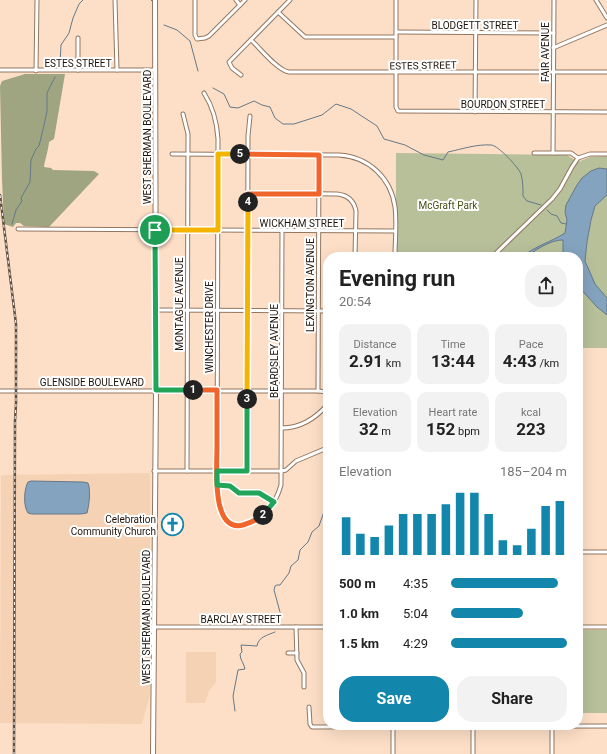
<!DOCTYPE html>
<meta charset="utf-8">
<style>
body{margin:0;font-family:Roboto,sans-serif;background:#f2f2f2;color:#222;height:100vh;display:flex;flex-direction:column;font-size:15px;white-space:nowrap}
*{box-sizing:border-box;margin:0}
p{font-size:13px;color:#767676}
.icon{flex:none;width:22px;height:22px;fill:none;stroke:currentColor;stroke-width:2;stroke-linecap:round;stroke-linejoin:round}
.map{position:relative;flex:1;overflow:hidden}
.side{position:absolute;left:323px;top:252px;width:260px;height:478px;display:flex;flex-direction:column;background:#fff;border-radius:16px;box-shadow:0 4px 16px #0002}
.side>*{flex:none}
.pin{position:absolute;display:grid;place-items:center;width:34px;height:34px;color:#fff;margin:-17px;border:2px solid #fff;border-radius:50%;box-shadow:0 1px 4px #0007}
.km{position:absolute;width:20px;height:20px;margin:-10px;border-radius:50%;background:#222;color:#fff;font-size:11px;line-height:20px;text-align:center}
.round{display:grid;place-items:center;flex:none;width:42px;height:42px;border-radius:16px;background:#f2f2f2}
.headline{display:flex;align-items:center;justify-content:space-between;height:68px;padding:0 16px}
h1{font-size:22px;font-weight:700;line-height:30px}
.figures{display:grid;grid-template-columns:repeat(3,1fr);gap:6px;height:68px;padding:4px 16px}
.figures div{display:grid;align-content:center;border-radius:10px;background:#f2f2f2;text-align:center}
.figures b{font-size:17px;font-weight:700}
.figures small{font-size:11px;font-weight:400}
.figures p{font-size:11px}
.chart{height:112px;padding:8px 16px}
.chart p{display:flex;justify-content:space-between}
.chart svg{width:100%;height:72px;margin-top:4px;stroke:#1386ac;stroke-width:6}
.action{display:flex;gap:8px;margin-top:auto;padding:8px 16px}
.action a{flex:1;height:46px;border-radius:16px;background:#1386ac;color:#fff;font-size:16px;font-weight:700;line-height:46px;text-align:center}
.action a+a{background:#f2f2f2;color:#222}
ul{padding:0 16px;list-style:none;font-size:13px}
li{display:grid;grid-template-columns:64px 48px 1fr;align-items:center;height:30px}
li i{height:10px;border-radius:5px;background:#1386ac}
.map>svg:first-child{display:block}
.built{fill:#f5d2b4}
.green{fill:#b8c09a}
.forest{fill:#9ea580}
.water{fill:#84a3be;stroke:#657888}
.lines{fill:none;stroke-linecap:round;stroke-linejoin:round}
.stream{stroke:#657888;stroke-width:1}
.street-casing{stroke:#927761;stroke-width:5}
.secondary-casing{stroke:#927761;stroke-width:6}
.street{stroke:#fff;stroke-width:3}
.secondary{stroke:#fff;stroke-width:4}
.rail-casing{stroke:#615144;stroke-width:2.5}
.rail{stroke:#fff;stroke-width:1;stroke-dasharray:3;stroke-linecap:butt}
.split-1-casing{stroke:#fff;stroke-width:8}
.split-2-casing{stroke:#fff;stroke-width:8}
.split-3-casing{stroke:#fff;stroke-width:8}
.split-4-casing{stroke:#fff;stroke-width:8}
.split-5-casing{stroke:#fff;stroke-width:8}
.split-6-casing{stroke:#fff;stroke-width:8}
.split-1{stroke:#22a559;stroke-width:5}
.split-2{stroke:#f0652b;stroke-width:5}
.split-3{stroke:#22a559;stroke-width:5}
.split-4{stroke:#f5b400;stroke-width:5}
.split-5{stroke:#f0652b;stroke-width:5}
.split-6{stroke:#f5b400;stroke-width:5}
.labels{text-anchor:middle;stroke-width:4;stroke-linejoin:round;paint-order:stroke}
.street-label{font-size:10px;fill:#1d130a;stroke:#fff}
.park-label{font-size:10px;fill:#485014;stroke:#fff}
.poi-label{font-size:10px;fill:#1d130a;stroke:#fff;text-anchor:end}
</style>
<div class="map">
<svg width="607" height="754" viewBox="0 0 607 754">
<rect width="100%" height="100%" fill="#fddfc7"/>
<g class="built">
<polygon points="150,473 150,695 142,724 0,723 1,475"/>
<polygon points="186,652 216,652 216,682 209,691 205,703 186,703"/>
</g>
<g class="green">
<polygon points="396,153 567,155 578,162 590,157 607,156 607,348 578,348 578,257 396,257"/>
<rect x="578" y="630" width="29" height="83"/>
</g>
<path class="forest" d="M25,74H65L54,139L49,142C48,152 45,159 44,167L51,168L53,170L94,171L99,174L49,227L24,226L20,223H16L13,227L4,224L2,179L0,86L2,81Z"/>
<g class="water">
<path d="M599,168L607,169V195L595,206L591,220L587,242L585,261L595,284L607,298V315L597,307L578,286V257H563V240C554,240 544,245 536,250C531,253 528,257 522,257C535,246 551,242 565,233L567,220L565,212L566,205L577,185L582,178L591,171Z"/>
<path d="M31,481L83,482L88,483C91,490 89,506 87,513L81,514H32L28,513C23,506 24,489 28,482Z"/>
</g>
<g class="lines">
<g class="stream">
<polyline points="151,0 152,1"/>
<polyline points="164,25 177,30 190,41 198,71"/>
<polyline points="60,64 61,45 69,33 73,18 79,4 83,0"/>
<path d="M213,88L224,94L230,107L238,108L254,101L262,105L270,107L275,118L283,124H294L322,115L336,104L351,109L377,126L384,139L405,145L424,155L443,160L448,152C462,149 477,144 491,145C498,145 519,168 521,174C523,181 523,189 523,196L527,201L541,205"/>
<polyline points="547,210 551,214 557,216 561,223 566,224"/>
<polyline points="12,224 16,210 22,201 21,198 30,182 31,160 36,149 39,146 44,125 47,111 47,93 55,77"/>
<polyline points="280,612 274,590 275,586 277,585 280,585 289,573 291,566 298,560 300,550 308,542 312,532 319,526 328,500"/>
<path d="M235,711L233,696L238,670L245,669C244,663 240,660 240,654L242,652L241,645L257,646C258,637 268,635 275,632"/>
</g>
<defs>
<g id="street">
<polyline points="115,0 117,70"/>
<polyline points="195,0 195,35 197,39 205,38 209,36 245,0"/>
<polyline points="236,0 240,5"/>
<polyline points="396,0 396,107 398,111 607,112"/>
<polyline points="596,0 607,18"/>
<polyline points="278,12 305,37 396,37"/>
<polyline points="397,32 554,33"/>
<polyline points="78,38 78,70"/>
<path d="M251,40C260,48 278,71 289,72H607"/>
<polyline points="553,48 607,25"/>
<polyline points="0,70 155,70"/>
<polyline points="36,71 37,0"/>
<polyline points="241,75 232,68 229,62 290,0"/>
<path d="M204,93C213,107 217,122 218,139L217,494C218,503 224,521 232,525C237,527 243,525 247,523C265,517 276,503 281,485L282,230"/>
<polyline points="475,112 476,0"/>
<polyline points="183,114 188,134 187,471"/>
<polyline points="534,153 571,153 578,158"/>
<polyline points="553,153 554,0"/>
<path d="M172,154L339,155C369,157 391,178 395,207C397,223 395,241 395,257"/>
<path d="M248,193L337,194C348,195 354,201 356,211L355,257"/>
<polyline points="18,229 395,231"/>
<polyline points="492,257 552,199 560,189 572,167 578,158 590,154 607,154"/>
<polyline points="156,310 328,311"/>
<polyline points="0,391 318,391 328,392"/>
<polyline points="318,391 319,155"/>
<path d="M282,428C301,428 316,418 328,404"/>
<polyline points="154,471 282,471 286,470 296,461 327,448"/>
<polyline points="247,471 248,136 250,116"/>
<path d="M217,485C226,485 232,486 239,493H259L274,502"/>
<polyline points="578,552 607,552"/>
<polyline points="154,627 328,627"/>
<polyline points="296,627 297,660 304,673 304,687"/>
<polyline points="578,627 607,627"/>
<polyline points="288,653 297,653"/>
<polyline points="309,707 310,724 312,727 315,727 607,726"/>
<polyline points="393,754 393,726"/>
<polyline points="473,754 473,726"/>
<polyline points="552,754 552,726"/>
</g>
<polyline id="secondary" points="153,754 156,390 155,0"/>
</defs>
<use href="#street" class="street-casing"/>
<use href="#secondary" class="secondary-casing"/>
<use href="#street" class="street"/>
<use href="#secondary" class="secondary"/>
<defs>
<polyline id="rail" points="0,195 16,324 16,404 15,421 14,754"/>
</defs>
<use href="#rail" class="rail-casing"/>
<use href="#rail" class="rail"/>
</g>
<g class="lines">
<defs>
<polyline id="split-1" points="155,230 156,390 193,390"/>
<path id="split-2" d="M193,390H217C217,409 217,429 217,448C217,467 211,533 243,525C250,523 257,520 263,515"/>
<polyline id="split-3" points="247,399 247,471 217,471 217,485 230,486 239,493 259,493 274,502 263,515"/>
<polyline id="split-4" points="247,399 248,202"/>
<polyline id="split-5" points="240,154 319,155 319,194 248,194 248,202"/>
<polyline id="split-6" points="155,230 218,230 218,154 240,154"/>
</defs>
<use href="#split-1" class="split-1-casing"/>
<use href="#split-2" class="split-2-casing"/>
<use href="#split-3" class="split-3-casing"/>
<use href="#split-4" class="split-4-casing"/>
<use href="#split-5" class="split-5-casing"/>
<use href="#split-6" class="split-6-casing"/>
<use href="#split-1" class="split-1"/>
<use href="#split-2" class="split-2"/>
<use href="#split-3" class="split-3"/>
<use href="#split-4" class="split-4"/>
<use href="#split-5" class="split-5"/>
<use href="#split-6" class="split-6"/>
</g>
<defs>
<symbol id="church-ring" viewBox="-11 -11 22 22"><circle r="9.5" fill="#fff" stroke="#1386ac" stroke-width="1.5"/><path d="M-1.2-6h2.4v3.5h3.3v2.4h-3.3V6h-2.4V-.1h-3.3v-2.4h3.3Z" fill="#1386ac"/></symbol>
</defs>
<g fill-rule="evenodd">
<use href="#church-ring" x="160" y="512" width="25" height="25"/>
</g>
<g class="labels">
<g class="street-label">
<text x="475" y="29">BLODGETT STREET</text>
<text transform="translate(545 52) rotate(-90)" y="4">FAIR AVENUE</text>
<text x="78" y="67">ESTES STREET</text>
<text transform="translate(423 65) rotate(-1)" y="4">ESTES STREET</text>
<text x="503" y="108">BOURDON STREET</text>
<text transform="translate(147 137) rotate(-90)" y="4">WEST SHERMAN BOULEVARD</text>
<text x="302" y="227">WICKHAM STREET</text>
<text transform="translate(310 285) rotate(-90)" y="4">LEXINGTON AVENUE</text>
<text transform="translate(179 304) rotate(-90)" y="4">MONTAGUE AVENUE</text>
<text transform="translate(209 327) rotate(-90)" y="4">WINCHESTER DRIVE</text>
<text transform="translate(274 351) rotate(-90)" y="4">BEARDSLEY AVENUE</text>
<text x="92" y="386">GLENSIDE BOULEVARD</text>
<text transform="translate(146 617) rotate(-90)" y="4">WEST SHERMAN BOULEVARD</text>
<text x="241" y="623">BARCLAY STREET</text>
</g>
<g class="park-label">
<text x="448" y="209">McGraft Park</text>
</g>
<g class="poi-label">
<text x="156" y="523">Celebration<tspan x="156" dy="12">Community Church</tspan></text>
</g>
</g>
</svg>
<div class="pin" style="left:155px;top:230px;background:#1e9e55"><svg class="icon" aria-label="arrive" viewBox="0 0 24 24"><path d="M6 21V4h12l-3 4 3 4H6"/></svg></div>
<b class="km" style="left:193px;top:390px">1</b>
<b class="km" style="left:263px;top:515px">2</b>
<b class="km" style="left:247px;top:399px">3</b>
<b class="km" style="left:248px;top:202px">4</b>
<b class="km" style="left:240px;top:154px">5</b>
<section class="side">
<div class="headline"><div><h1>Evening run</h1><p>20:54</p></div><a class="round"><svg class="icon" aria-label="share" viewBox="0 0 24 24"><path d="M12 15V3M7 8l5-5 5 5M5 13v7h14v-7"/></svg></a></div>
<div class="figures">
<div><p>Distance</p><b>2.91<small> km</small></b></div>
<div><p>Time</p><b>13:44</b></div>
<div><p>Pace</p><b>4:43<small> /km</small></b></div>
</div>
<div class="figures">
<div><p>Elevation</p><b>32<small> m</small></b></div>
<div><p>Heart rate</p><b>152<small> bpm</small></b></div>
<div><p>kcal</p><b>223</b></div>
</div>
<div class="chart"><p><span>Elevation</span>185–204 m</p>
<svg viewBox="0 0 160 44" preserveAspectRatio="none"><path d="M5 44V21M15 44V31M25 44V33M35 44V26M45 44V19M55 44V19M65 44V19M75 44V13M85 44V6M95 44V6M105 44V19M115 44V35M125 44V38M135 44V28M145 44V14M155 44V11"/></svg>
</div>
<ul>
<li><b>500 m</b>4:35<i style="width:92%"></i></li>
<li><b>1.0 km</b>5:04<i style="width:62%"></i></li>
<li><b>1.5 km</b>4:29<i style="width:100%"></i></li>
</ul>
<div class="action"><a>Save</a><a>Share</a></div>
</section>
</div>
